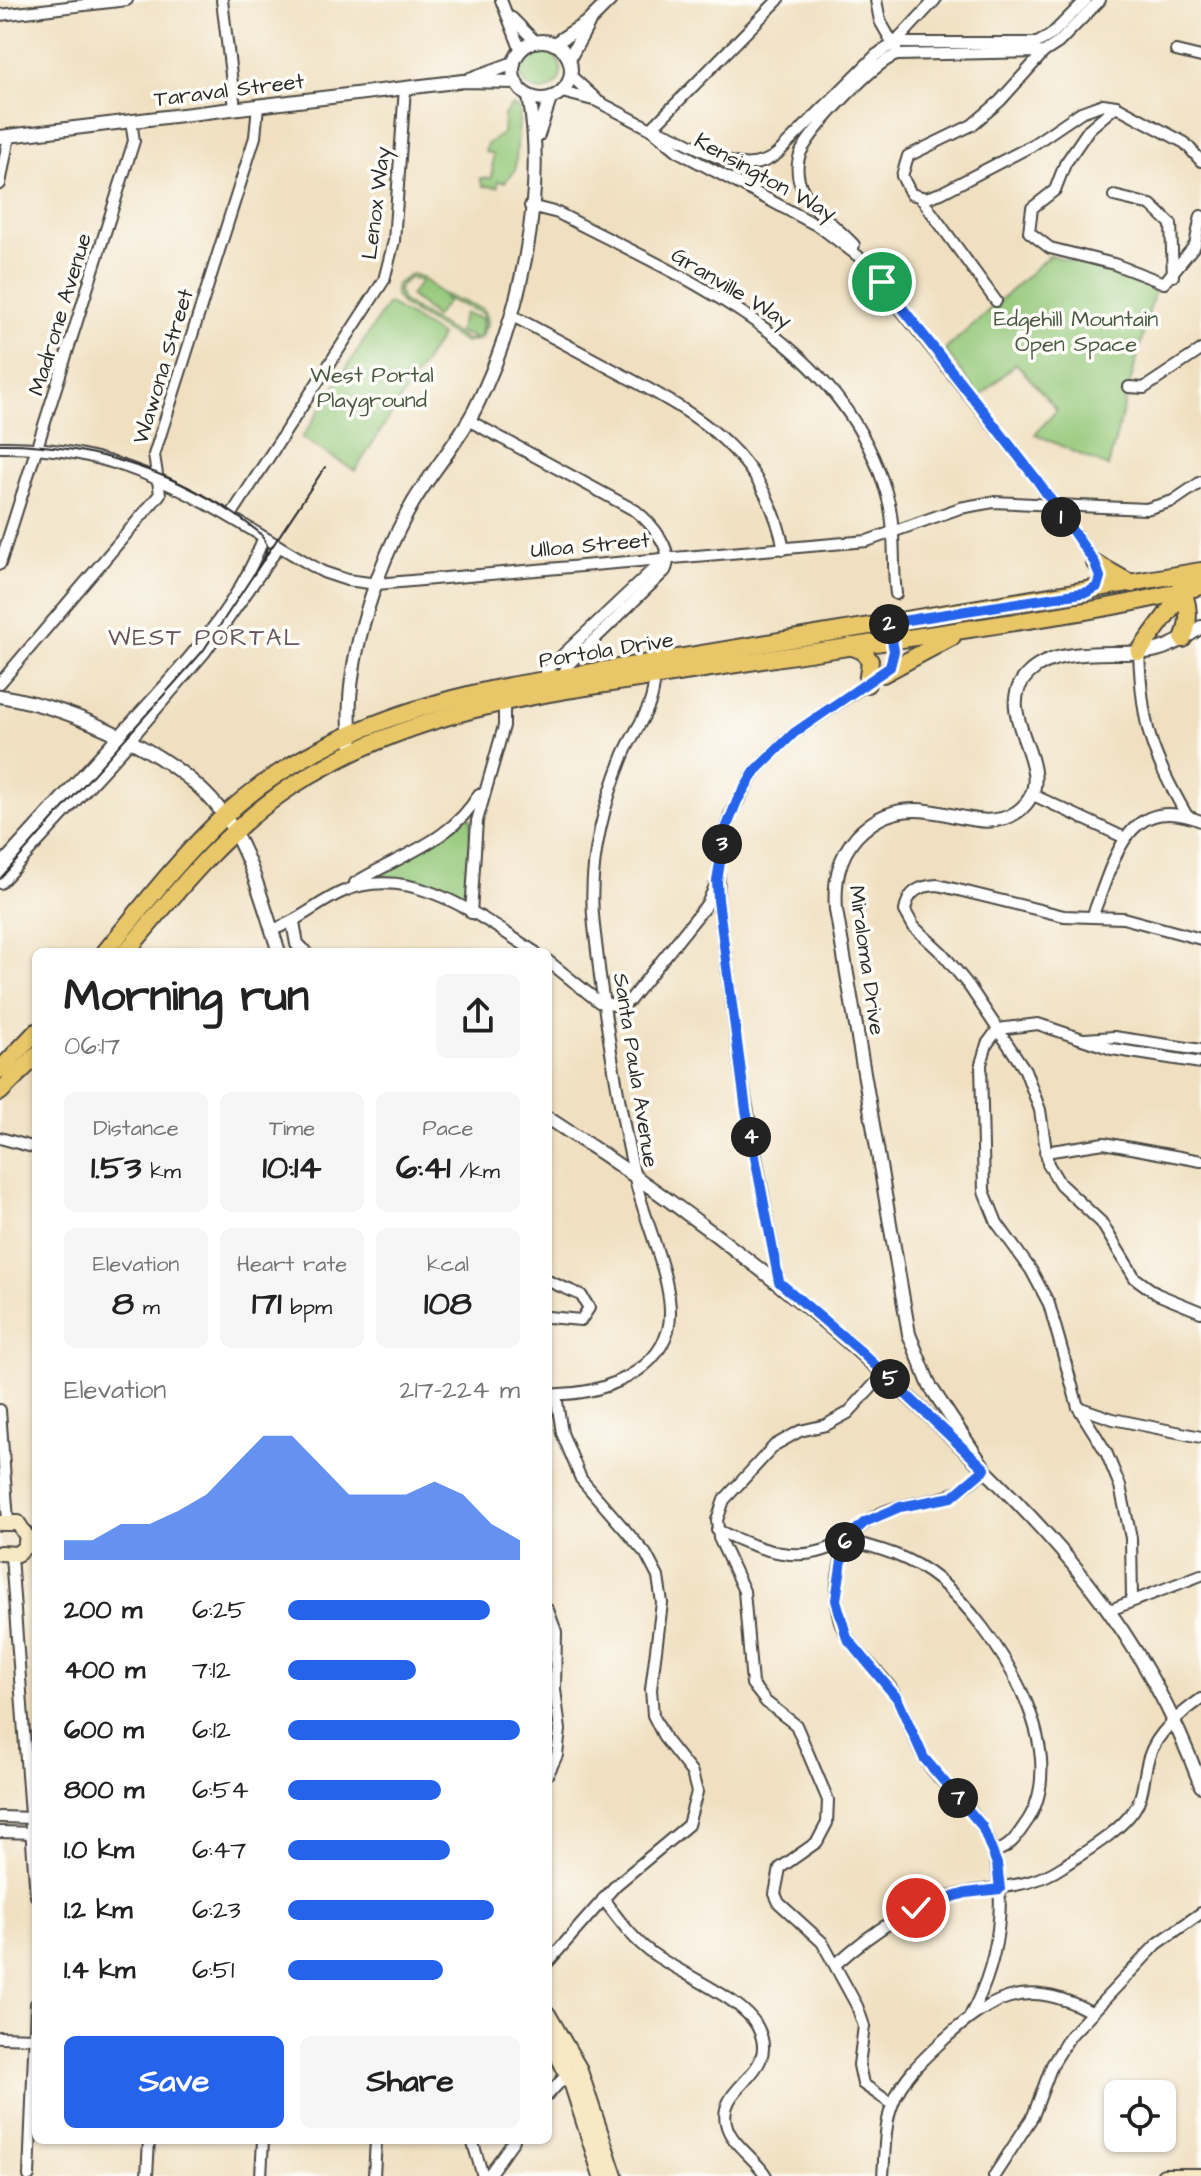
<!DOCTYPE html>
<meta charset="utf-8">
<style>
body{margin:0;font-family:"Architects Daughter",sans-serif;background:#f6f6f6;color:#222;height:100vh;display:flex;flex-direction:column;font-size:30px;white-space:nowrap}
*{box-sizing:border-box;margin:0}
p{font-size:26px;color:#767676}
.icon{flex:none;width:44px;height:44px;fill:none;stroke:currentColor;stroke-width:2;stroke-linecap:round;stroke-linejoin:round}
.map{position:relative;flex:1;overflow:hidden}
.sheet{position:absolute;left:32px;top:948px;width:520px;height:1196px;display:flex;flex-direction:column;background:#fff;border-radius:12px;box-shadow:0 2px 6px #0004}
.sheet>*{flex:none}
.fabs{position:absolute;left:1104px;top:2080px;display:grid;gap:16px}
.fabs a{display:grid;place-items:center;width:72px;height:72px;border-radius:12px;background:#fff;box-shadow:0 2px 6px #0004;font-size:40px}
.pin{position:absolute;display:grid;place-items:center;width:68px;height:68px;color:#fff;margin:-34px;border:4px solid #fff;border-radius:50%;box-shadow:0 2px 8px #0007}
.km{position:absolute;width:40px;height:40px;margin:-20px;border-radius:50%;background:#222;color:#fff;font-size:22px;line-height:40px;text-align:center}
.round{display:grid;place-items:center;flex:none;width:84px;height:84px;border-radius:12px;background:#f6f6f6}
.summary{display:flex;align-items:center;justify-content:space-between;height:136px;padding:0 32px}
h1{font-size:44px;font-weight:700;line-height:60px}
.stats{display:grid;grid-template-columns:repeat(3,1fr);gap:12px;height:136px;padding:8px 32px}
.stats div{display:grid;align-content:center;border-radius:12px;background:#f6f6f6;text-align:center}
.stats b{font-size:34px;font-weight:700}
.stats small{font-size:22px;font-weight:400}
.stats p{font-size:22px}
.chart{height:224px;padding:16px 32px}
.chart p{display:flex;justify-content:space-between}
.chart svg{width:100%;height:144px;margin-top:8px;fill:#2563eb;opacity:.7}
.cta{display:flex;gap:16px;margin-top:auto;padding:16px 32px}
.cta a{flex:1;height:92px;border-radius:12px;background:#2563eb;color:#fff;font-size:32px;font-weight:700;line-height:92px;text-align:center}
.cta a+a{background:#f6f6f6;color:#222}
ul{padding:0 32px;list-style:none;font-size:26px}
li{display:grid;grid-template-columns:128px 96px 1fr;align-items:center;height:60px}
li i{height:20px;border-radius:10px;background:#2563eb}
.map>svg:first-child{display:block}
.green{fill:#94c879;stroke:#607a52;stroke-width:2;fill-rule:evenodd}
.lines{fill:none;stroke-linecap:round;stroke-linejoin:round}
.minor-casing{stroke:#494642;stroke-width:14}
.tertiary-casing{stroke:#494642;stroke-width:16}
.secondary-casing{stroke:#494642;stroke-width:18}
.primary-casing{stroke:#494642;stroke-width:20}
.minor{stroke:#fff;stroke-width:10}
.tertiary{stroke:#fff;stroke-width:12}
.secondary{stroke:#f6e9c3;stroke-width:14}
.primary{stroke:#e9c769;stroke-width:16}
.tram{stroke:#2b2b2b;stroke-width:2}
.route-casing{stroke:#fff;stroke-width:16}
.route{stroke:#2563eb;stroke-width:10}
.labels{text-anchor:middle;stroke-width:7;stroke-linejoin:round;paint-order:stroke}
.street-label{font-size:22px;fill:#2b2b2b;stroke:#fdfcf7}
.park-label{font-size:22px;fill:#4a5a42;stroke:#fdfcf7}
.neighbourhood-label{font-size:24px;letter-spacing:2px;fill:#67565e;stroke:#fdfcf7}
</style>
<div class="map">
<svg width="1201" height="2176" viewBox="0 0 1201 2176">
<rect width="100%" height="100%" fill="#fdfcf7"/>
<filter id="ink" filterUnits="userSpaceOnUse"><feTurbulence type="fractalNoise" baseFrequency=".0125" numOctaves="2"/><feDisplacementMap in="SourceGraphic" scale="16" xChannelSelector="R" yChannelSelector="G"/><feConvolveMatrix kernelMatrix="1 2 1 2 8 2 1 2 1" color-interpolation-filters="sRGB"/></filter>
<filter id="wash" filterUnits="userSpaceOnUse"><feTurbulence type="fractalNoise" baseFrequency=".006" numOctaves="4" result="noise"/><feDisplacementMap in="SourceGraphic" scale="32" xChannelSelector="R" yChannelSelector="G"/><feGaussianBlur stdDeviation="1.8" result="paint"/><feColorMatrix in="noise" values="0 0 0 0 0 0 0 0 0 0 0 0 0 0 0 0 0 1.4 0 .05"/><feComposite in="paint" operator="in"/></filter>
<g filter="url(#wash)">
<rect width="100%" height="100%" fill="#f0e0c1"/>
<g class="green">
<circle cx="541" cy="71" r="20"/>
<polygon points="512,105 520,111 515,170 505,182 498,181 498,187 483,186 480,178 492,178 493,154 485,152 486,145 503,133 504,115"/>
<polygon points="1050,255 1117,274 1155,289 1108,467 1035,434 1057,410 1016,363 980,397 945,350"/>
<path d="M411,274L421,277L442,294L483,309L488,323L480,339L465,343L402,305L395,295L396,285ZM409,277L421,281L410,295L435,317L447,302L444,298L482,313L485,323L479,337L483,319L464,313L458,332L476,338L466,340L402,301L398,289Z"/>
<polygon points="388,303 441,336 355,471 302,438"/>
<polygon points="468,817 472,819 465,900 417,880 379,876"/>
</g>
</g>
<g filter="url(#ink)">
<g class="lines">
<defs>
<g id="minor">
<polyline points="222,0 235,108"/>
<polyline points="501,0 521,51"/>
<polyline points="876,0 880,21 896,49"/>
<polyline points="0,15 127,0"/>
<polyline points="512,18 536,42"/>
<polyline points="895,43 1037,43 1051,35 1086,0"/>
<polyline points="1176,51 1201,57"/>
<polyline points="1044,52 1000,101 972,125 908,156 902,176 911,194 926,198 941,193 1031,146 1081,112 1103,104 1116,106 1185,143 1201,161"/>
<polyline points="571,76 596,99"/>
<polyline points="562,92 597,101 651,129 679,152 820,227 858,256 1037,480 1095,563"/>
<polyline points="1116,106 1089,129 1065,164 1055,190 1032,208 1029,232 1050,248 1114,264 1164,283 1195,245 1201,216"/>
<polyline points="651,129 778,0"/>
<path d="M653,129C694,138 737,185 777,154L876,55L895,43L935,0"/>
<polyline points="0,184 9,136"/>
<polyline points="1114,196 1151,205 1171,224 1173,276"/>
<polyline points="921,198 996,301"/>
<path d="M530,206L558,213C690,282 849,342 889,503C896,532 892,564 896,594"/>
<path d="M854,245C836,225 806,207 799,180C796,168 798,155 805,145C819,123 874,62 897,55L1044,52L1058,43L1100,0"/>
<path d="M513,316C549,335 585,355 621,374C700,416 765,453 784,549"/>
<polyline points="1129,387 1144,388 1201,350"/>
<path d="M468,420L636,511C651,523 676,551 665,571L567,666L562,678"/>
<path d="M0,447C133,444 214,510 323,572L347,580L377,584L867,541L960,508L993,502L1146,509L1173,501L1201,482"/>
<polyline points="230,517 384,280 394,241 405,88"/>
<polyline points="0,564 134,141 131,121"/>
<path d="M1139,652C1142,727 1150,750 1187,816"/>
<polyline points="540,681 552,665 664,559"/>
<polyline points="0,683 160,494 154,455 255,137 258,105"/>
<path d="M119,736C172,677 235,615 263,539"/>
<polyline points="129,741 205,652 278,548"/>
<polyline points="1031,794 1125,838"/>
<path d="M1201,821C1125,791 1114,863 1092,917L1064,916L938,885C919,886 908,891 905,911L914,927L942,953L969,986L1025,1070L1040,1110L1048,1164L1060,1184L1101,1222L1135,1278L1157,1294L1201,1312"/>
<path d="M355,883C398,856 453,841 479,794"/>
<polyline points="471,913 477,821 504,726 504,700"/>
<polyline points="1092,917 1123,918 1201,939"/>
<path d="M271,930C298,922 317,903 342,892C411,862 479,916 535,952"/>
<polyline points="548,961 599,1002 620,1006 630,1000 707,904 715,886"/>
<polyline points="1085,1039 1114,1037 1201,1050"/>
<polyline points="0,1138 36,1148"/>
<polyline points="1045,1152 1104,1143 1201,1161"/>
<polyline points="548,1281 581,1295 589,1308 581,1320 548,1317"/>
<polyline points="779,1282 740,1069 718,900 719,864 730,815 755,771 794,733 870,682"/>
<polyline points="884,1374 848,1413 826,1425 800,1431 775,1445 724,1500 717,1520 719,1538 744,1591 752,1684 766,1702 796,1725 828,1800 827,1823 817,1842 780,1868 775,1894 779,1903 822,1942 857,2006 864,2026 859,2065 863,2084 892,2104"/>
<path d="M548,1394C593,1396 654,1378 668,1330C679,1290 643,1220 635,1178C617,1096 603,1009 594,926C587,867 602,808 624,754C635,728 656,706 654,676"/>
<polyline points="1078,1407 1113,1419 1201,1437"/>
<polyline points="0,1410 8,1521"/>
<path d="M717,1530C758,1549 804,1569 846,1539C860,1529 869,1517 886,1511C932,1495 947,1509 985,1469"/>
<polyline points="11,1556 36,1896"/>
<polyline points="1132,1599 1131,1538 1120,1486 1106,1452 1078,1407 1049,1304 1031,1270 997,1223 984,1191 981,1064 987,1044 998,1029 1038,1024 1112,1049 1201,1063"/>
<polyline points="548,1610 556,1632 555,1689 560,1730 557,1755 548,1774"/>
<polyline points="1110,1610 1201,1575"/>
<polyline points="0,1817 34,1818"/>
<polyline points="0,1832 36,1833"/>
<path d="M603,1899C618,1918 632,1939 652,1953C679,1973 742,1998 757,2026C783,2074 717,2084 726,2123C730,2144 756,2158 766,2176"/>
<polyline points="548,1962 616,1885 688,1825 697,1792 692,1773 665,1739 653,1715 651,1689 662,1603 658,1577 646,1554 581,1479 562,1433 556,1395"/>
<path d="M836,1964C874,1930 913,1904 963,1893C998,1886 1031,1888 1062,1867C1086,1851 1118,1833 1134,1810C1145,1794 1143,1775 1149,1757C1157,1732 1180,1714 1201,1699"/>
<path d="M970,2016C1001,1959 1015,1874 976,1818C961,1796 938,1782 924,1758C911,1735 905,1709 890,1687C872,1662 843,1644 838,1613C833,1589 841,1563 845,1540C880,1548 911,1557 939,1580C995,1628 1073,1748 1028,1820C1018,1834 1012,1847 994,1852"/>
<polyline points="0,2037 36,2038"/>
<polyline points="548,2095 568,2073"/>
<polyline points="472,2140 483,2176"/>
<polyline points="29,2176 36,2004"/>
<polyline points="147,2176 149,2140"/>
<polyline points="261,2176 263,2140"/>
<polyline points="374,2176 376,2140"/>
<polyline points="488,2176 514,2140"/>
<path d="M883,2176C885,2152 884,2125 893,2103C902,2079 920,2062 938,2045C989,1998 1025,1976 1091,2012"/>
<polyline points="994,2176 1033,2116 1052,2065 1070,2036 1157,1944 1201,1913"/>
</g>
<g id="tertiary">
<circle cx="542" cy="70" r="29"/>
<polyline points="554,44 589,21 610,0"/>
<polyline points="569,59 588,24"/>
<polyline points="470,79 514,63"/>
<polyline points="538,135 550,99"/>
<polyline points="0,137 463,81 516,82"/>
<path d="M0,696C73,708 180,754 224,815C251,854 264,908 279,952"/>
<path d="M353,751C338,676 376,566 414,501C433,470 458,442 475,409C520,319 547,196 529,96"/>
<polyline points="0,867 119,736"/>
<polyline points="0,882 129,741"/>
<polyline points="293,922 297,944 305,952"/>
<path d="M548,1118C685,1206 810,1303 928,1415C1050,1531 1142,1624 1201,1786"/>
<path d="M985,1469L930,1386L909,1334L836,910C834,882 838,857 857,836C914,776 972,843 1017,812C1069,774 985,714 1029,673C1058,645 1116,657 1152,651C1170,648 1187,637 1201,627"/>
</g>
<g id="secondary">
<polyline points="0,1523 18,1523 27,1537 25,1547 17,1554 0,1553"/>
<polyline points="548,2014 579,2068 615,2176"/>
<polyline points="548,2036 572,2085 601,2176"/>
<polyline points="1164,2176 1201,2176"/>
</g>
<g id="primary">
<polyline points="1095,563 1132,584"/>
<path d="M1180,587C1190,603 1190,622 1183,639"/>
<polyline points="850,646 863,651 870,661 867,684"/>
<polyline points="1139,652 1186,588"/>
<polyline points="883,674 952,637"/>
<path d="M105,952C143,906 179,859 222,818C300,744 406,706 509,686L1201,571"/>
<path d="M126,952C177,891 225,830 292,786C406,712 533,694 665,675C766,659 868,644 969,629C1047,617 1126,607 1201,586"/>
<polyline points="0,1070 36,1032"/>
<polyline points="0,1092 36,1056"/>
</g>
</defs>
<use href="#minor" class="minor-casing"/>
<use href="#tertiary" class="tertiary-casing"/>
<use href="#secondary" class="secondary-casing"/>
<use href="#primary" class="primary-casing"/>
<use href="#minor" class="minor"/>
<use href="#tertiary" class="tertiary"/>
<use href="#secondary" class="secondary"/>
<use href="#primary" class="primary"/>
<g class="tram">
<path d="M0,444C92,443 189,475 261,534L267,545L265,560"/>
<polyline points="0,879 203,651 325,467"/>
</g>
</g>
</g>
<g class="lines" filter="url(#ink)">
<defs>
<polyline id="route" points="882,282 1037,480 1095,563 1100,577 1097,587 1088,592 889,623 894,651 890,667 794,733 755,771 737,801 725,831 717,881 718,900 746,1110 779,1282 859,1350 985,1469 952,1497 900,1507 865,1522 845,1540 836,1600 847,1638 897,1698 924,1758 982,1826 997,1864 1000,1889 966,1893 916,1908"/>
</defs>
<use href="#route" class="route-casing"/>
<use href="#route" class="route"/>
</g>
<g class="labels">
<g class="street-label">
<text transform="translate(229 89) rotate(-7)" y="8">Taraval Street</text>
<text transform="translate(766 176) rotate(29)" y="8">Kensington Way</text>
<text transform="translate(375 203) rotate(-83)" y="8">Lenox Way</text>
<text transform="translate(732 287) rotate(31)" y="8">Granville Way</text>
<text transform="translate(59 314) rotate(-73)" y="8">Madrone Avenue</text>
<text transform="translate(162 366) rotate(-73)" y="8">Wawona Street</text>
<text transform="translate(590 544) rotate(-5)" y="8">Ulloa Street</text>
<text transform="translate(606 649) rotate(-9)" y="8">Portola Drive</text>
<text transform="translate(868 960) rotate(82)" y="8">Miraloma Drive</text>
<text transform="translate(637 1070) rotate(81)" y="8">Santa Paula Avenue</text>
</g>
<g class="park-label">
<text x="1076" y="326">Edgehill Mountain<tspan x="1076" dy="25">Open Space</tspan></text>
<text x="372" y="382">West Portal<tspan x="372" dy="25">Playground</tspan></text>
</g>
<g class="neighbourhood-label">
<text x="205" y="645">WEST PORTAL</text>
</g>
</g>
</svg>
<div class="fabs">
<a><svg class="icon" aria-label="locate" viewBox="0 0 24 24"><circle cx="12" cy="12" r="6"/><path d="M12 2v4M12 18v4M2 12h4M18 12h4"/></svg></a>
</div>
<div class="pin" style="left:882px;top:282px;background:#1e9e55"><svg class="icon" aria-label="arrive" viewBox="0 0 24 24"><path d="M6 21V4h12l-3 4 3 4H6"/></svg></div>
<div class="pin" style="left:916px;top:1908px;background:#d93025"><svg class="icon" aria-label="check" viewBox="0 0 24 24"><path d="M5 12l5 5 9-10"/></svg></div>
<b class="km" style="left:1061px;top:517px">1</b>
<b class="km" style="left:889px;top:624px">2</b>
<b class="km" style="left:722px;top:844px">3</b>
<b class="km" style="left:751px;top:1137px">4</b>
<b class="km" style="left:890px;top:1379px">5</b>
<b class="km" style="left:845px;top:1542px">6</b>
<b class="km" style="left:958px;top:1798px">7</b>
<section class="sheet">
<div class="summary"><div><h1>Morning run</h1><p>06:17</p></div><a class="round"><svg class="icon" aria-label="share" viewBox="0 0 24 24"><path d="M12 15V3M7 8l5-5 5 5M5 13v7h14v-7"/></svg></a></div>
<div class="stats">
<div><p>Distance</p><b>1.53<small> km</small></b></div>
<div><p>Time</p><b>10:14</b></div>
<div><p>Pace</p><b>6:41<small> /km</small></b></div>
</div>
<div class="stats">
<div><p>Elevation</p><b>8<small> m</small></b></div>
<div><p>Heart rate</p><b>171<small> bpm</small></b></div>
<div><p>kcal</p><b>108</b></div>
</div>
<div class="chart"><p><span>Elevation</span>217–224 m</p>
<svg viewBox="0 0 160 44" preserveAspectRatio="none"><path d="M0 44V38L10 38L20 33L30 33L40 29L50 24L60 15L70 6L80 6L90 15L100 24L110 24L120 24L130 20L140 24L150 33L160 38V44z"/></svg>
</div>
<ul>
<li><b>200 m</b>6:25<i style="width:87%"></i></li>
<li><b>400 m</b>7:12<i style="width:55%"></i></li>
<li><b>600 m</b>6:12<i style="width:100%"></i></li>
<li><b>800 m</b>6:54<i style="width:66%"></i></li>
<li><b>1.0 km</b>6:47<i style="width:70%"></i></li>
<li><b>1.2 km</b>6:23<i style="width:89%"></i></li>
<li><b>1.4 km</b>6:51<i style="width:67%"></i></li>
</ul>
<div class="cta"><a>Save</a><a>Share</a></div>
</section>
</div>
